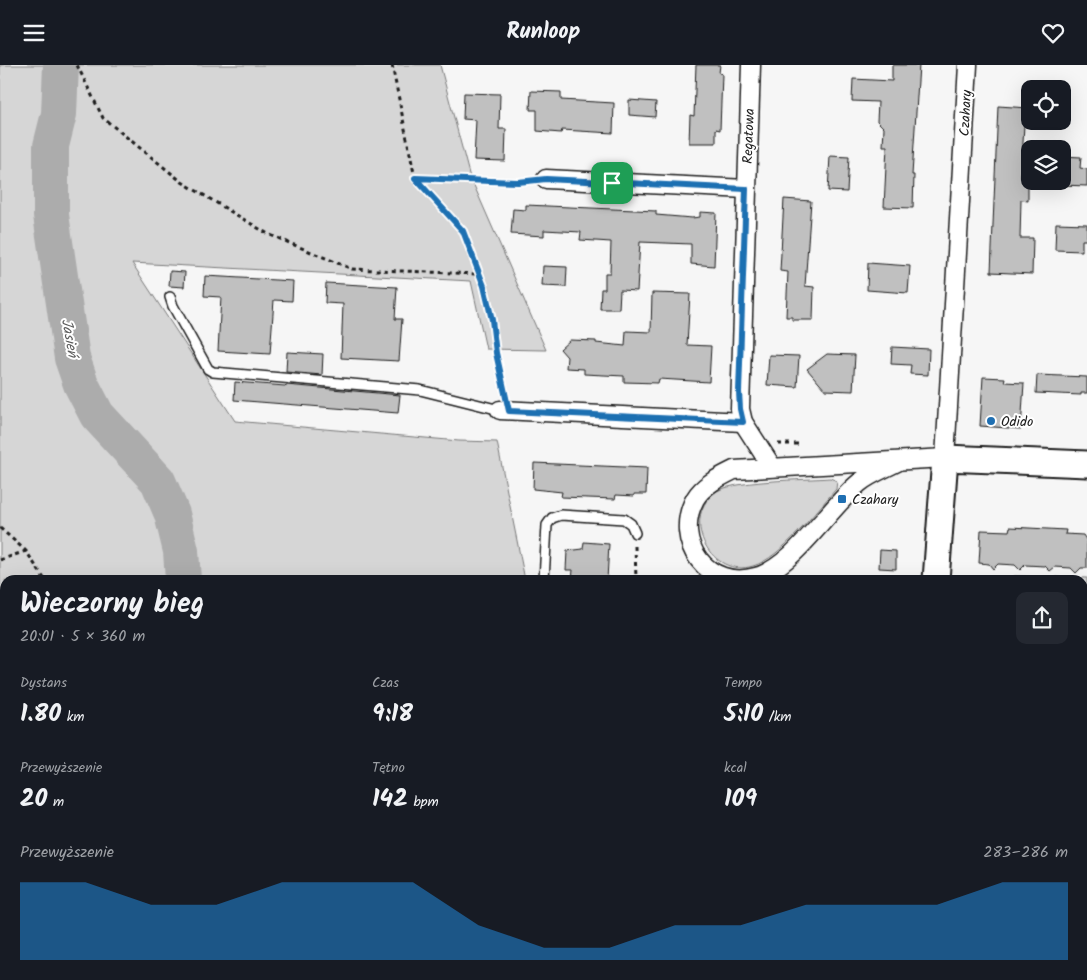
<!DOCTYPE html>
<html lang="pl">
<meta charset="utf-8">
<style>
body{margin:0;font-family:Kalam,sans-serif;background:#242831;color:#f1f3f6;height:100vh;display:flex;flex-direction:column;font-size:19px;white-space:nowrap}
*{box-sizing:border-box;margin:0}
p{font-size:16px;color:#9ea1a6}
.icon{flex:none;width:28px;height:28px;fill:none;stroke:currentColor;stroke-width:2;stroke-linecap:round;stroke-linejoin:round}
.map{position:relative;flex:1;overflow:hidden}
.sheet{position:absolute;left:0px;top:510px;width:1088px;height:405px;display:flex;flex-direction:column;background:#171b24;border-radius:15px 15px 0 0;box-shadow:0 5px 20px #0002}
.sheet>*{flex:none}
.controls{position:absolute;left:1021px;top:15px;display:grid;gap:10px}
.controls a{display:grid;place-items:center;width:50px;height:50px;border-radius:10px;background:#171b24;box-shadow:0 5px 20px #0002;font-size:25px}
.pin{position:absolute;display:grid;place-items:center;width:42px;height:42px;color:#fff;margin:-21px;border-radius:10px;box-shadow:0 2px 8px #0006}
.round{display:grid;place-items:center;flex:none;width:52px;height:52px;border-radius:10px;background:#242831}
.summary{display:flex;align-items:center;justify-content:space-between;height:85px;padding:0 20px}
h1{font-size:28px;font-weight:700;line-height:38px}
.figures{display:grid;grid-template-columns:repeat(3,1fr);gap:8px;height:85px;padding:5px 20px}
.figures div{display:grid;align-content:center}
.figures b{font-size:25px;font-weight:700}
.figures small{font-size:14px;font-weight:400}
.figures p{font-size:14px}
.chart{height:140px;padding:10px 20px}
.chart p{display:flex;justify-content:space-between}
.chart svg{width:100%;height:90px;margin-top:5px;fill:#1f6fb2;opacity:.7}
header{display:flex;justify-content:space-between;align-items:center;height:65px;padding:0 20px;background:#171b24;font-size:22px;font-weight:700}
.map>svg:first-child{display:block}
.green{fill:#d6d6d6;stroke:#797979}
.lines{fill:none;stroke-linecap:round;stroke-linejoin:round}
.river{stroke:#acacac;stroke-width:36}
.building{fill:#c0c0c0;stroke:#1c1c1c}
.lane-casing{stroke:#1c1c1c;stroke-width:12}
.street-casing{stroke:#1c1c1c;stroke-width:21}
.secondary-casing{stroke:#1c1c1c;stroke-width:29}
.path{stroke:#1c1c1c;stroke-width:3;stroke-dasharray:4 4;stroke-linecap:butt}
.lane{stroke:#fff;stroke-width:9}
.street{stroke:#fff;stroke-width:18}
.secondary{stroke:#fff;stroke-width:25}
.route-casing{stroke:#fff;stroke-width:10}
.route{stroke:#1f6fb2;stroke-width:6}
.poi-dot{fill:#1f6fb2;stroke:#fff;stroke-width:2}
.labels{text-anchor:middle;stroke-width:4;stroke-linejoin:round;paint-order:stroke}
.street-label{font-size:14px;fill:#1c1c1c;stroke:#fff}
.poi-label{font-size:14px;fill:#1c1c1c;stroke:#fff;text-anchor:start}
.water-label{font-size:15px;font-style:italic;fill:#5d5d5d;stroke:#fff}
</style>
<header><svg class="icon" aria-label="menu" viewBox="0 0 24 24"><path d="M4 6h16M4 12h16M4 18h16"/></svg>Runloop<svg class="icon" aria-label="heart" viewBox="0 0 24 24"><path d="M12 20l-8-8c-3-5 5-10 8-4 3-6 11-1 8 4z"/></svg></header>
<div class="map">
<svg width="1087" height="915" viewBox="0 0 1087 915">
<rect width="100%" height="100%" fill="#f6f6f6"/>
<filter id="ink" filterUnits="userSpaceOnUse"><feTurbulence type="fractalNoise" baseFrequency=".02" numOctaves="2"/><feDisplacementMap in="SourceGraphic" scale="10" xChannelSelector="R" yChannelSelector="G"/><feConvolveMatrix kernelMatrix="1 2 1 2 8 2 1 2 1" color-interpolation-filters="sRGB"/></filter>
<g filter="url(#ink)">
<g class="green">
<polygon points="0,0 440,0 469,109 546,285 486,284 471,216 132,198 235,356 459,376 497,377 525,515 5,515 5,883 0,885"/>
<path d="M830,413L837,416L836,424C816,446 781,493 753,501C712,514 680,456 714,428C729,415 807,415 830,413Z"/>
<polygon points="1014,511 1087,513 1087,560 1083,560 1082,515 1014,515"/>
<polygon points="5,894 5,910 576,910 575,915 0,915 0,896"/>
</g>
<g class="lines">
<g class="river">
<polyline points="61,0 59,49 51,81 51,150 72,293 81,319 97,350 158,416 172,449 181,486 183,515"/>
<polyline points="341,910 342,915"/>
</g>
</g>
<g class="building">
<polygon points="696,0 720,0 719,8 722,9 720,65 716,64 716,78 689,78 690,50 694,51"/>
<polygon points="892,0 919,0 912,110 914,110 913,143 884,142 887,81 883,81 884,63 877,56 878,37 852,36 853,14 892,16"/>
<polygon points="531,26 561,27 561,35 614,38 613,68 562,65 561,68 537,66 537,45 530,45"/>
<polygon points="464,28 500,29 499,64 506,64 505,96 474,95 476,55 463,54"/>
<polygon points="629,35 656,37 655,52 629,50"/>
<polygon points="998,41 1029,43 1029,60 1024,60 1021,112 1022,116 1028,116 1028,136 1021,135 1020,173 1033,173 1032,209 991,207"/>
<polygon points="830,91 849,92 847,127 828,126"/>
<polygon points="1062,91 1081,92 1080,103 1087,104 1087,121 1062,120"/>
<polygon points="784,134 811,136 805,221 814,222 813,255 792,255 792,252 786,252 788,207 780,206"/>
<polygon points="526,140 656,146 656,150 692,153 700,152 700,147 716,148 714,201 691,199 691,179 640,177 637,226 620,225 619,244 600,244 601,224 605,224 605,208 610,208 611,177 580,175 581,167 544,165 544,171 511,169 513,144 526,145"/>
<polygon points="1056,158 1087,159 1087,175 1082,175 1082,186 1055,185"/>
<polygon points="868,198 910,201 908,228 867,225"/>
<polygon points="543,201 567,202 566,222 542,221"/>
<polygon points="170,206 185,207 184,222 169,221"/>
<polygon points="205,211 293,216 292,236 274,235 270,289 218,286 221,232 204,231"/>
<polygon points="326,218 397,222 395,254 402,254 399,296 341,293 343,239 325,238"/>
<polygon points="652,228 690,229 687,280 711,281 709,317 659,314 658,318 624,317 624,311 584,309 584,304 566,303 567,292 560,284 570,275 596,276 596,278 625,281 626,266 651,267"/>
<polygon points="892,282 929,284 928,310 910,309 911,300 891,299"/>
<polygon points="287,287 323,289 322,310 286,307"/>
<polygon points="827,289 855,290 853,326 825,325 807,304"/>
<polygon points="769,290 799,291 797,322 767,320"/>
<polygon points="1037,310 1087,312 1087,328 1081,328 1081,330 1036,328"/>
<polygon points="983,312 1005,313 1004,317 1024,318 1021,364 980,361"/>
<polygon points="235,317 285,321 286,320 400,330 398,348 234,335"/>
<polygon points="534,398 647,403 646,429 634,429 634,431 616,430 615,434 561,432 562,427 533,424"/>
<polygon points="1010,462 1066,465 1065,469 1083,470 1087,476 1087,503 1081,503 1076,508 1071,503 1055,502 1050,506 1045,501 1025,500 1020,505 1015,500 998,499 993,504 989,499 979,498 981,465 1009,466"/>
<polygon points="584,477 609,479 607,515 572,515 573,505 566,505 567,486 583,484"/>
<polygon points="880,485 896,486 896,504 879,503"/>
</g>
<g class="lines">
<defs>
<g id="lane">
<polyline points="170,232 173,241 208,304 213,307 420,325 500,345"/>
<polyline points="544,515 547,460 552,453 561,450 624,454 631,459 635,468"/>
<polyline points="1082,635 1087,635"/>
<polyline points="0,735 5,734"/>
</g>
<g id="street">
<polyline points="751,0 740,344 743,357 772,402"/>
<polyline points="546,114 746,124"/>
<polyline points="500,345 743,357"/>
<path d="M899,396C886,403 870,409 859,418C829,443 793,502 756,512C708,526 672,477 695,434C703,420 720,412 734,405L945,393L968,0"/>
<polyline points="1082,801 1087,801"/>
</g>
<g id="secondary">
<polyline points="936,515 945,393 1087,399"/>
<polyline points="909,915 910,910"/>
</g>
</defs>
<use href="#lane" class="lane-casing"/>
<use href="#street" class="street-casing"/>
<use href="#secondary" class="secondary-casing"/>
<g class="path">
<polyline points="77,0 103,53 182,117 268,169 352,204 478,209"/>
<polyline points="392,0 415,113 463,166 484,221 492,255 496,288 505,327"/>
<polyline points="415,113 528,116"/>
<polyline points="778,379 798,379"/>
<polyline points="0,463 26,486 45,515"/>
<polyline points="635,481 636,515"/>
<polyline points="0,495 26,486"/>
<polyline points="0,885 5,884"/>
<polyline points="146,910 149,915"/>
<polyline points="195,910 195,915"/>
<polyline points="28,915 28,910"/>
</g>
<use href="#lane" class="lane"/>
<use href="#street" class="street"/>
<use href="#secondary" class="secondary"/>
</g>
</g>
<g class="lines" filter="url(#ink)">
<defs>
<polygon id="route" points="415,113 518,117 546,114 746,124 739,327 740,344 743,357 509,346 496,288 492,255 484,221 463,166"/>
</defs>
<use href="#route" class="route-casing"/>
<use href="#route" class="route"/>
</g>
<g class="poi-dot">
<circle cx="991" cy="356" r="5"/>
<rect x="837" y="429" width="10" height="10" rx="2.5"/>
</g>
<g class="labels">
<g class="street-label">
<text transform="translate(965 48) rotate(-87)" y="5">Czahary</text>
<text transform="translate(748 71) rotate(-88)" y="5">Regatowa</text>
</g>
<g class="poi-label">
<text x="1001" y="361">Odido</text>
<text x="852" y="439">Czahary</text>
</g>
<g class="water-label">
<text transform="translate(70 273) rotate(80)" y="5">Jasień</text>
</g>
</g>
</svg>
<div class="controls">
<a><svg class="icon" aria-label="locate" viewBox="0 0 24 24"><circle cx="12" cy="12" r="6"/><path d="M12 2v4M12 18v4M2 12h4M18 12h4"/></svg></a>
<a><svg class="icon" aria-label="layers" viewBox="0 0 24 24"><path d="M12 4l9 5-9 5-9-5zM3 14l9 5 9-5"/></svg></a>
</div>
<div class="pin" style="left:612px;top:118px;background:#1e9e55"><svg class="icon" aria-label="arrive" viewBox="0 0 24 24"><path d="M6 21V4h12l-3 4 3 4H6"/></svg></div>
<section class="sheet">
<div class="summary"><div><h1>Wieczorny bieg</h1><p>20:01 · 5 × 360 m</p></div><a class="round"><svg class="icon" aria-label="share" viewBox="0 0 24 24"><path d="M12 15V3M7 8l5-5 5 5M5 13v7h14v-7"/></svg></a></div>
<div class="figures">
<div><p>Dystans</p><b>1.80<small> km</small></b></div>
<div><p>Czas</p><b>9:18</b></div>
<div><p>Tempo</p><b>5:10<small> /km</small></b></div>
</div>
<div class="figures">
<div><p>Przewyższenie</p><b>20<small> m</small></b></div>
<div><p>Tętno</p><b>142<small> bpm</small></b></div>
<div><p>kcal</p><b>109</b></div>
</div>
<div class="chart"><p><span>Przewyższenie</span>283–286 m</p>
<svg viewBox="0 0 160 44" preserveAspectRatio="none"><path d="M0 44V6L10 6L20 17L30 17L40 6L50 6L60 6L70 27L80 38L90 38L100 27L110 27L120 17L130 17L140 17L150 6L160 6V44z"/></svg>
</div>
</section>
</div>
